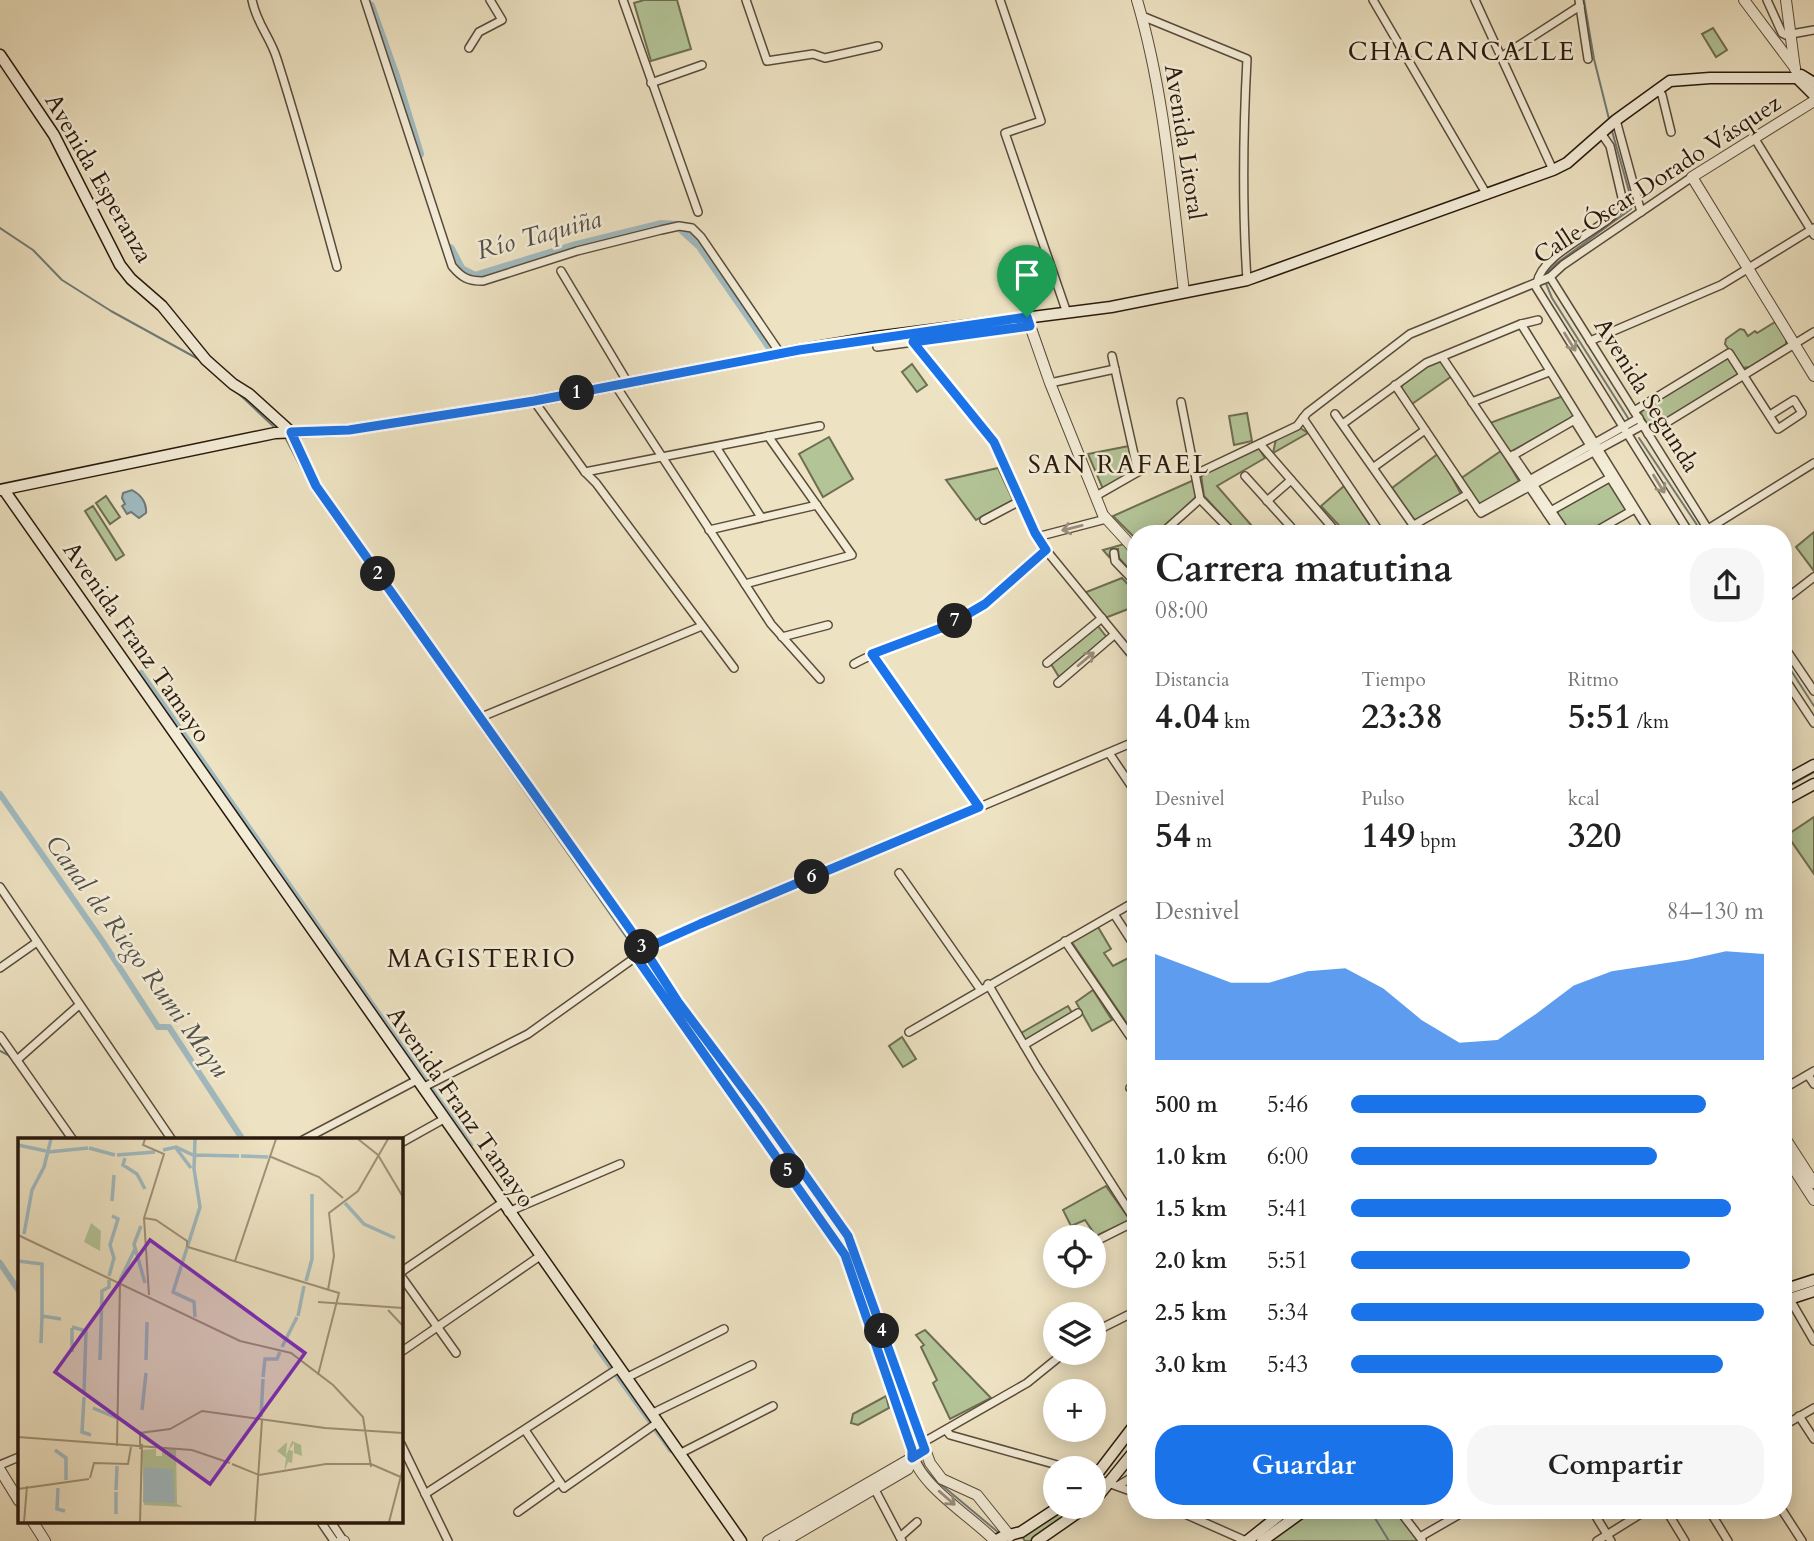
<!DOCTYPE html>
<html lang="es">
<meta charset="utf-8">
<style>
body{margin:0;font-family:Cardo,serif;background:#f6f6f6;color:#222;height:100vh;display:flex;flex-direction:column;font-size:26px;white-space:nowrap}
*{box-sizing:border-box;margin:0}
p{font-size:23px;color:#767676}
.icon{flex:none;width:38px;height:38px;fill:none;stroke:currentColor;stroke-width:2;stroke-linecap:round;stroke-linejoin:round}
.map{position:relative;flex:1;overflow:hidden}
.drawer{position:absolute;left:1127px;top:525px;width:665px;height:994px;display:flex;flex-direction:column;background:#fff;border-radius:28px;box-shadow:0 4px 18px #0003}
.drawer>*{flex:none}
.tools{position:absolute;left:1043px;top:1225px;display:grid;gap:14px}
.tools a{display:grid;place-items:center;width:63px;height:63px;border-radius:50%;background:#fff;box-shadow:0 4px 18px #0003;font-size:35px}
.pin{position:absolute;display:grid;place-items:center;width:60px;height:60px;color:#fff;margin:-72px -30px;border-radius:50% 50% 50% 0;rotate:-45deg;box-shadow:0 0 7px #0007}
.pin .icon{rotate:45deg}
.km{position:absolute;width:35px;height:35px;margin:-18px;border-radius:50%;background:#222;color:#fff;font-size:19px;line-height:35px;text-align:center}
.round{display:grid;place-items:center;flex:none;width:74px;height:74px;border-radius:28px;background:#f6f6f6}
.head{display:flex;align-items:center;justify-content:space-between;height:119px;padding:0 28px}
h1{font-size:38px;font-weight:700;line-height:52px}
.stats{display:grid;grid-template-columns:repeat(3,1fr);gap:10px;height:119px;padding:7px 28px}
.stats div{display:grid;align-content:center}
.stats b{font-size:35px;font-weight:700}
.stats small{font-size:19px;font-weight:400}
.stats p{font-size:19px}
.chart{height:196px;padding:14px 28px}
.chart p{display:flex;justify-content:space-between}
.chart svg{width:100%;height:126px;margin-top:7px;fill:#1a73e8;opacity:.7}
.cta{display:flex;gap:14px;margin-top:auto;padding:14px 28px}
.cta a{flex:1;height:80px;border-radius:28px;background:#1a73e8;color:#fff;font-size:28px;font-weight:700;line-height:80px;text-align:center}
.cta a+a{background:#f6f6f6;color:#222}
ul{padding:0 28px;list-style:none;font-size:23px}
li{display:grid;grid-template-columns:112px 84px 1fr;align-items:center;height:52px}
li i{height:18px;border-radius:9px;background:#1a73e8}
.map>svg:first-child{display:block}
.green{fill:#b3c497;stroke:#6e6e52;stroke-width:2}
.water{fill:#a0bac0;stroke:#707a78;stroke-width:2}
.lines{fill:none;stroke-linecap:round;stroke-linejoin:round}
.stream{stroke:#707a78;stroke-width:2}
.canal{stroke:#a0bac0;stroke-width:6}
.river{stroke:#a0bac0;stroke-width:10}
.minor-casing{stroke:#5a4b3a;stroke-width:10}
.tertiary-casing{stroke:#5a4b3a;stroke-width:12}
.secondary-casing{stroke:#29190c;stroke-width:13}
.minor{stroke:#f3ecd7;stroke-width:7}
.tertiary{stroke:#f3ecd7;stroke-width:10}
.secondary{stroke:#f3ecd7;stroke-width:10}
.oneway{stroke:#988d7c}
.route-casing{stroke:#fff;stroke-width:14}
.route{stroke:#1a73e8;stroke-width:9}
.labels{text-anchor:middle;stroke-width:5;stroke-linejoin:round;paint-order:stroke}
.street-label{font-size:24px;fill:#29190c;stroke:#f3ecd7}
.neighbourhood-label{font-size:26px;letter-spacing:2px;fill:#29190c;stroke:#f3ecd7}
.water-label{font-size:26px;font-style:italic;fill:#53514b;stroke:#f3ecd7}
.inset-river{fill:none;stroke:#a0bac0;stroke-width:3.5}
.inset-road{fill:none;stroke:#9f9279;stroke-width:2}
.view{fill:#7b2cbf;fill-opacity:0.15;stroke:#7b2cbf;stroke-width:3.5}
.inset-edge{fill:none;stroke:#29190c;stroke-width:3.5}
</style>
<div class="map">
<svg width="1814" height="1541" viewBox="0 0 1814 1541">
<rect width="100%" height="100%" fill="#ede2c2"/>
<filter id="stains"><feTurbulence type="fractalNoise" baseFrequency=".00286" numOctaves="4"/><feColorMatrix values="0 0 0 0 .2 0 0 0 0 .09 0 0 0 0 .02 0 0 0 .5 -.17"/></filter>
<radialGradient id="worn" r=".72"><stop offset=".6" stop-color="#630" stop-opacity="0"/><stop offset="1" stop-color="#630" stop-opacity=".3"/></radialGradient>
<g class="green">
<polygon points="644,0 677,0 691,49 651,61 634,3"/>
<polygon points="1713,28 1727,50 1716,57 1702,34"/>
<polygon points="1775,322 1786,338 1786,344 1750,367 1742,368 1725,344 1726,339 1740,329 1744,330 1748,336 1755,331 1757,333"/>
<polygon points="1727,357 1740,373 1655,426 1648,425 1641,414 1642,409"/>
<polygon points="1438,361 1442,362 1452,376 1412,404 1402,391 1402,383 1427,365"/>
<polygon points="912,364 927,385 917,392 902,372"/>
<polygon points="1563,396 1574,414 1572,418 1512,451 1509,452 1490,423"/>
<polygon points="1247,413 1252,441 1234,445 1229,416"/>
<polygon points="1300,428 1308,433 1273,453 1276,439"/>
<polygon points="829,437 853,479 823,497 799,454"/>
<path d="M1129,446L1134,466C1127,478 1116,483 1103,489L1088,454Z"/>
<polygon points="1258,447 1265,458 1217,486 1259,534 1239,534 1204,496 1201,475"/>
<polygon points="1501,451 1519,481 1481,504 1478,503 1460,479"/>
<polygon points="1439,453 1461,494 1415,521 1392,488"/>
<polygon points="998,468 1013,500 976,520 946,480"/>
<polygon points="1194,480 1197,494 1195,498 1156,534 1136,534 1136,539 1113,516"/>
<polygon points="1608,482 1612,484 1626,510 1586,534 1572,534 1558,515 1558,511"/>
<polygon points="1344,486 1376,534 1347,534 1321,506"/>
<polygon points="106,496 120,517 110,524 96,503"/>
<polygon points="93,506 124,555 116,560 85,511"/>
<polygon points="1814,532 1814,571 1796,547"/>
<polygon points="1124,544 1136,556 1136,577 1119,558 1118,549 1111,549 1109,557 1103,550"/>
<polygon points="1122,578 1136,593 1136,606 1105,618 1084,593"/>
<polygon points="1098,626 1108,639 1059,677 1051,664"/>
<polygon points="1814,817 1814,874 1787,835"/>
<polygon points="1098,927 1111,949 1104,953 1113,966 1134,955 1136,958 1136,1037 1071,941"/>
<polygon points="1093,990 1112,1020 1092,1031 1076,1002"/>
<polygon points="1068,1006 1072,1013 1025,1040 1021,1033"/>
<polygon points="902,1037 916,1059 903,1067 889,1046"/>
<polygon points="1106,1186 1130,1220 1096,1236 1085,1220 1071,1226 1063,1210"/>
<polygon points="925,1330 991,1398 950,1419 933,1383 937,1380 921,1347 924,1345 916,1335"/>
<polygon points="886,1396 889,1408 858,1425 851,1423 853,1414"/>
<polygon points="1066,1507 1082,1507 1031,1541 1025,1541 1021,1535"/>
<polygon points="1314,1510 1395,1510 1418,1541 1269,1541"/>
</g>
<path class="water" d="M132,490C141,495 147,502 146,513L139,518L131,512L127,514L122,506L125,504L122,498L123,493Z"/>
<g class="lines">
<g class="stream">
<polyline points="1584,0 1594,59 1609,119"/>
<polyline points="0,228 33,250 62,280 111,311 200,360"/>
<polyline points="1544,276 1557,263 1631,209 1632,202 1612,131"/>
<polyline points="1545,281 1552,298 1628,418"/>
<polyline points="1035,325 1053,376"/>
<polyline points="885,342 922,336"/>
<polyline points="800,355 872,344"/>
<polyline points="238,393 273,426"/>
<polyline points="1639,438 1703,534"/>
<polyline points="286,439 310,485"/>
<polyline points="373,576 420,642"/>
<polyline points="426,650 631,944"/>
<polyline points="1783,658 1814,706"/>
<polyline points="1783,789 1814,772"/>
<polyline points="707,1048 791,1164 848,1251"/>
<polyline points="0,1051 8,1055 13,1060"/>
<polyline points="22,1073 68,1140"/>
<polyline points="919,1457 925,1469 932,1477 999,1533"/>
<polyline points="1370,1510 1389,1541"/>
<polyline points="1313,1513 1325,1510"/>
</g>
<g class="canal">
<polyline points="141,673 470,1145"/>
<polyline points="0,794 103,942 158,1027 169,1027 243,1140"/>
<polyline points="0,1263 19,1291"/>
<polyline points="596,1346 671,1450"/>
</g>
<g class="river">
<polyline points="370,6 396,79 419,154"/>
<polyline points="450,249 461,270 475,277 576,246 661,225 679,226 700,245 770,346"/>
</g>
<defs>
<g id="minor">
<path d="M252,0C257,25 270,36 277,59C299,128 318,197 337,267"/>
<path d="M365,0L452,266C462,278 468,281 483,281L577,251L661,230L679,226L692,228L701,237L780,353"/>
<polyline points="623,0 698,212"/>
<polyline points="746,0 767,61 813,54 825,58 878,46"/>
<polyline points="1000,0 1041,121 1005,133 1067,313"/>
<polyline points="1373,0 1487,195"/>
<polyline points="1475,0 1553,170"/>
<polyline points="1579,0 1588,59"/>
<polyline points="1767,0 1782,33 1786,35 1814,30"/>
<path d="M1142,16L1247,59C1243,133 1242,206 1247,280"/>
<polyline points="469,48 479,32 502,20 490,0"/>
<polyline points="1501,57 1580,6"/>
<polyline points="651,83 702,65"/>
<polyline points="1657,89 1662,95 1671,132"/>
<polyline points="1616,120 1641,212"/>
<polyline points="1755,139 1814,235"/>
<polyline points="561,271 628,383"/>
<polyline points="1550,277 1711,534"/>
<path d="M1537,283C1542,252 1604,230 1622,206L1623,202L1610,146L1601,133"/>
<polyline points="1534,284 1690,534"/>
<polyline points="1521,324 1651,534"/>
<polyline points="876,337 877,347 1030,326"/>
<polyline points="1590,341 1721,285 1814,228"/>
<polyline points="913,342 994,442 1020,501 1046,550 1136,660"/>
<polyline points="1442,357 1561,534"/>
<polyline points="1050,383 1115,369"/>
<polyline points="1395,385 1481,513 1643,425"/>
<polyline points="616,386 771,624 820,679"/>
<polyline points="534,401 585,472 596,483 734,668"/>
<polyline points="1181,402 1200,499 1234,534"/>
<polyline points="1472,402 1549,372"/>
<polyline points="1634,411 1729,353 1778,429 1802,413 1794,400 1770,415"/>
<polyline points="1335,414 1418,532"/>
<polyline points="1303,418 1381,534"/>
<polyline points="1574,420 1631,511"/>
<polyline points="1344,423 1426,363 1521,324 1538,320"/>
<polyline points="1648,434 1814,332"/>
<polyline points="1260,444 1338,534"/>
<polyline points="716,447 761,517"/>
<polyline points="1513,455 1567,534"/>
<polyline points="1512,456 1578,418"/>
<polyline points="1374,467 1425,430"/>
<polyline points="585,472 820,426"/>
<polyline points="1196,474 1297,426 1307,413 1410,334 1550,277 1563,265 1692,177"/>
<polyline points="1245,476 1291,527"/>
<polyline points="1096,496 1138,472 1112,356"/>
<polyline points="1267,501 1291,480"/>
<polyline points="1478,509 1639,418"/>
<polyline points="1547,513 1613,476"/>
<polyline points="984,520 1020,501"/>
<polyline points="1414,525 1468,494"/>
<polyline points="1708,529 1814,463"/>
<polyline points="709,530 817,505"/>
<polyline points="1161,534 1200,499"/>
<polyline points="1591,534 1633,510"/>
<polyline points="1037,537 1106,519"/>
<polyline points="1114,553 1115,561 1136,583"/>
<polyline points="745,584 852,555 768,436"/>
<polyline points="1783,601 1814,577"/>
<polyline points="782,637 828,625"/>
<polyline points="1783,645 1814,691"/>
<polyline points="872,654 979,807"/>
<polyline points="1047,663 1102,618"/>
<path d="M854,664C884,647 917,639 948,625C985,608 1015,576 1046,550"/>
<polyline points="1783,676 1814,723"/>
<polyline points="1058,683 1114,635"/>
<polyline points="479,718 702,626"/>
<polyline points="1109,753 1136,793"/>
<polyline points="899,873 980,989"/>
<polyline points="0,887 172,1140"/>
<polyline points="1114,914 1136,948"/>
<polyline points="1065,941 1136,1045"/>
<polyline points="0,968 37,942"/>
<polyline points="988,984 1037,1067 1136,1222"/>
<polyline points="909,1032 1136,901"/>
<polyline points="0,1036 73,1140"/>
<polyline points="1024,1045 1078,1013"/>
<polyline points="17,1060 79,1005"/>
<polyline points="1808,1075 1814,1084"/>
<polyline points="422,1088 528,1034 640,954 644,949 1136,741"/>
<polyline points="1130,1088 1136,1085"/>
<polyline points="1783,1089 1814,1071"/>
<polyline points="303,1140 417,1080"/>
<polyline points="401,1143 444,1119"/>
<polyline points="508,1212 620,1164"/>
<polyline points="1094,1242 1136,1221"/>
<polyline points="401,1272 502,1203"/>
<polyline points="401,1276 456,1353"/>
<polyline points="1788,1296 1814,1341"/>
<polyline points="1094,1332 1136,1311"/>
<polyline points="401,1352 540,1256"/>
<polyline points="626,1378 724,1329"/>
<polyline points="651,1414 752,1365"/>
<polyline points="1799,1416 1814,1439"/>
<polyline points="1783,1426 1814,1408"/>
<polyline points="525,1430 564,1488 657,1423"/>
<polyline points="946,1430 950,1435 1068,1468"/>
<polyline points="922,1443 1027,1383 1064,1353"/>
<polyline points="401,1444 448,1541"/>
<polyline points="679,1454 773,1406"/>
<polyline points="0,1465 19,1457"/>
<polyline points="1094,1478 1136,1493"/>
<polyline points="1119,1485 1136,1475"/>
<polyline points="873,1486 902,1541"/>
<polyline points="425,1494 619,1368"/>
<polyline points="1176,1510 1246,1541"/>
<polyline points="1399,1510 1422,1540"/>
<polyline points="1592,1510 1611,1541"/>
<polyline points="1666,1510 1685,1541"/>
<polyline points="1709,1510 1728,1541"/>
<polyline points="1782,1510 1802,1541"/>
<polyline points="518,1512 560,1482"/>
<polyline points="321,1522 334,1541"/>
<polyline points="331,1522 343,1540"/>
<polyline points="900,1537 917,1522"/>
<polyline points="1420,1537 1467,1510"/>
<polyline points="1597,1541 1647,1510"/>
</g>
<g id="tertiary">
<path d="M1137,0C1165,95 1172,195 1184,292"/>
<polyline points="1744,0 1795,68"/>
<polyline points="1786,0 1795,69"/>
<polyline points="1814,101 1692,177 1814,376"/>
<polyline points="1027,317 1050,383 1103,515 1136,551"/>
<polyline points="291,432 316,487 644,949 676,999 759,1110 848,1236 930,1463 942,1479 977,1495 1010,1536"/>
<path d="M637,957L845,1255L912,1450C914,1482 972,1517 994,1540"/>
<polyline points="1783,1135 1814,1183"/>
<polyline points="1783,1152 1814,1200"/>
<polyline points="0,1470 19,1501"/>
<polyline points="33,1522 45,1541"/>
<polyline points="341,1541 344,1541"/>
<polyline points="768,1541 915,1456"/>
<polyline points="785,1541 908,1469 912,1458"/>
</g>
<g id="secondary">
<polyline points="0,55 54,135 120,265 131,279 162,306 206,360 233,384 249,394 291,432"/>
<polyline points="1797,78 1814,95"/>
<polyline points="0,490 275,433 349,430 534,401 799,350 876,337 1111,307 1247,280 1553,170 1567,163 1616,120 1670,81 1710,78 1797,78 1801,75 1814,83"/>
<polyline points="4,490 741,1541"/>
<polyline points="1783,782 1814,765"/>
<polyline points="1783,801 1814,784"/>
<polyline points="1783,1290 1814,1280"/>
<polyline points="1783,1301 1814,1291"/>
<polyline points="1094,1478 1136,1423"/>
<polyline points="1094,1501 1136,1449"/>
<polyline points="995,1541 1002,1537 1021,1532 1059,1507"/>
<polyline points="1037,1541 1086,1507"/>
<polyline points="1247,1541 1286,1510"/>
<polyline points="1262,1541 1305,1510"/>
</g>
</defs>
<use href="#minor" class="minor-casing"/>
<use href="#tertiary" class="tertiary-casing"/>
<use href="#secondary" class="secondary-casing"/>
<use href="#minor" class="minor"/>
<use href="#tertiary" class="tertiary"/>
<use href="#secondary" class="secondary"/>
</g>
<defs><path id="oneway-shaft" d="M-6 0H5M1.5-3L5.5 0L1.5 3" fill="none" stroke-width="1.6" stroke-linecap="round" stroke-linejoin="round" transform="scale(1.75)"/></defs>
<g class="oneway">
<use href="#oneway-shaft" transform="translate(1570 342) rotate(58)"/>
<use href="#oneway-shaft" transform="translate(1659 484) rotate(58)"/>
<use href="#oneway-shaft" transform="translate(1072 528) rotate(166)"/>
<use href="#oneway-shaft" transform="translate(1086 659) rotate(-40)"/>
<use href="#oneway-shaft" transform="translate(947 1498) rotate(41)"/>
</g>
<g class="lines">
<defs>
<polyline id="route" points="1027,317 799,350 534,401 464,412 349,430 291,432 316,486 644,949 678,1002 759,1110 848,1236 925,1450 912,1458 912,1450 845,1255 636,957 644,949 700,924 979,807 872,654 949,625 985,604 1046,550 1035,533 994,442 913,342 1030,326 1027,317"/>
</defs>
<use href="#route" class="route-casing"/>
<use href="#route" class="route"/>
</g>
<g class="labels">
<g class="street-label">
<text transform="translate(1185 142) rotate(81)" y="8">Avenida Litoral</text>
<text transform="translate(99 178) rotate(60)" y="8">Avenida Esperanza</text>
<text transform="translate(1657 179) rotate(-33)" y="8">Calle Óscar Dorado Vásquez</text>
<text transform="translate(1647 395) rotate(58)" y="8">Avenida Segunda</text>
<text transform="translate(137 642) rotate(55)" y="8">Avenida Franz Tamayo</text>
<text transform="translate(461 1107) rotate(55)" y="8">Avenida Franz Tamayo</text>
</g>
<g class="neighbourhood-label">
<text x="1462" y="60">CHACANCALLE</text>
<text x="1119" y="473">SAN RAFAEL</text>
<text x="482" y="967">MAGISTERIO</text>
</g>
<g class="water-label">
<text transform="translate(539 234) rotate(-15)" y="9">Río Taquiña</text>
<text transform="translate(138 956) rotate(54)" y="9">Canal de Riego Rumi Mayu</text>
</g>
</g>
<g transform="translate(18 1138)">
<rect width="385" height="385" fill="#ede2c2"/>
<path d="M73,85L83,93L82,113L66,104ZM274,303L283,307L284,318L276,315V305L271,312L275,313L274,325L270,324L266,335L268,320L259,313L269,304L268,318ZM138,311V318H144V311H158L159,366L165,369L126,367L124,312Z" fill="#b3c497"/>
<path d="M126,329L155,331L157,365L125,364Z" fill="#a0bac0"/>
<path class="inset-river" d="M177,1L176,31L182,69L155,154L176,164L177,179M0,7L28,13M71,10L97,17M158,10L173,30M145,12L158,9L175,17M30,14L70,10M99,17L137,14M177,17L221,18M223,18L250,19M107,20L105,27L119,36L127,51M94,63L96,37M327,65L346,86L377,100M123,88L116,106L127,145M6,96L14,52L26,29L33,1M0,123L24,126V178L43,181M91,138L96,120L92,107L100,81L94,78M102,142L117,111M288,143L294,121V56M280,178L286,148M54,189L68,193L66,254M54,190V214M23,205L24,178M264,209L279,179M82,222L84,153L91,149V142M128,222L129,184M245,239L247,221H259L262,214M66,259L64,294L73,297M75,270L99,280M124,272L128,235M243,279L245,241M37,312L48,320V342M40,350L39,371L47,373M98,352L99,328M98,376V354"/>
<path class="inset-road" d="M127,1L125,7L146,16L126,80L131,157M340,1L360,17L385,59M251,18L301,39L325,60M126,80L138,82L169,103V109M0,97L222,203L273,215L315,247L345,279L353,329M170,109L321,155L300,237M217,123L258,1M310,152L316,118L311,75L340,53L370,1M300,164L385,170M370,172L385,188M0,299L174,312L212,325M99,308L102,144M122,311V295L152,291L184,273L307,290L385,295M214,326L241,337L308,326H353L385,340M72,340L76,325L110,326L113,309M0,351L71,341M6,384L9,348M122,384L124,306M237,384L244,282M371,384L385,330"/>
<path class="view" d="M132,102L287,215L192,346L37,234Z"/>
<rect width="385" height="385" class="inset-edge"/>
</g>
<rect width="100%" height="100%" filter="url(#stains)"/>
<rect width="100%" height="100%" fill="url(#worn)"/>
</svg>
<div class="tools">
<a><svg class="icon" aria-label="locate" viewBox="0 0 24 24"><circle cx="12" cy="12" r="6"/><path d="M12 2v4M12 18v4M2 12h4M18 12h4"/></svg></a>
<a><svg class="icon" aria-label="layers" viewBox="0 0 24 24"><path d="M12 4l9 5-9 5-9-5zM3 14l9 5 9-5"/></svg></a>
<a>+</a>
<a>−</a>
</div>
<div class="pin" style="left:1027px;top:317px;background:#1e9e55"><svg class="icon" aria-label="arrive" viewBox="0 0 24 24"><path d="M6 21V4h12l-3 4 3 4H6"/></svg></div>
<b class="km" style="left:577px;top:393px">1</b>
<b class="km" style="left:378px;top:574px">2</b>
<b class="km" style="left:642px;top:947px">3</b>
<b class="km" style="left:882px;top:1331px">4</b>
<b class="km" style="left:788px;top:1171px">5</b>
<b class="km" style="left:812px;top:877px">6</b>
<b class="km" style="left:955px;top:621px">7</b>
<section class="drawer">
<div class="head"><div><h1>Carrera matutina</h1><p>08:00</p></div><a class="round"><svg class="icon" aria-label="share" viewBox="0 0 24 24"><path d="M12 15V3M7 8l5-5 5 5M5 13v7h14v-7"/></svg></a></div>
<div class="stats">
<div><p>Distancia</p><b>4.04<small> km</small></b></div>
<div><p>Tiempo</p><b>23:38</b></div>
<div><p>Ritmo</p><b>5:51<small> /km</small></b></div>
</div>
<div class="stats">
<div><p>Desnivel</p><b>54<small> m</small></b></div>
<div><p>Pulso</p><b>149<small> bpm</small></b></div>
<div><p>kcal</p><b>320</b></div>
</div>
<div class="chart"><p><span>Desnivel</span>84–130 m</p>
<svg viewBox="0 0 160 44" preserveAspectRatio="none"><path d="M0 44V7L10 12L20 17L30 17L40 13L50 12L60 19L70 30L80 38L90 37L100 28L110 18L120 13L130 11L140 9L150 6L160 7V44z"/></svg>
</div>
<ul>
<li><b>500 m</b>5:46<i style="width:86%"></i></li>
<li><b>1.0 km</b>6:00<i style="width:74%"></i></li>
<li><b>1.5 km</b>5:41<i style="width:92%"></i></li>
<li><b>2.0 km</b>5:51<i style="width:82%"></i></li>
<li><b>2.5 km</b>5:34<i style="width:100%"></i></li>
<li><b>3.0 km</b>5:43<i style="width:90%"></i></li>
</ul>
<div class="cta"><a>Guardar</a><a>Compartir</a></div>
</section>
</div>
